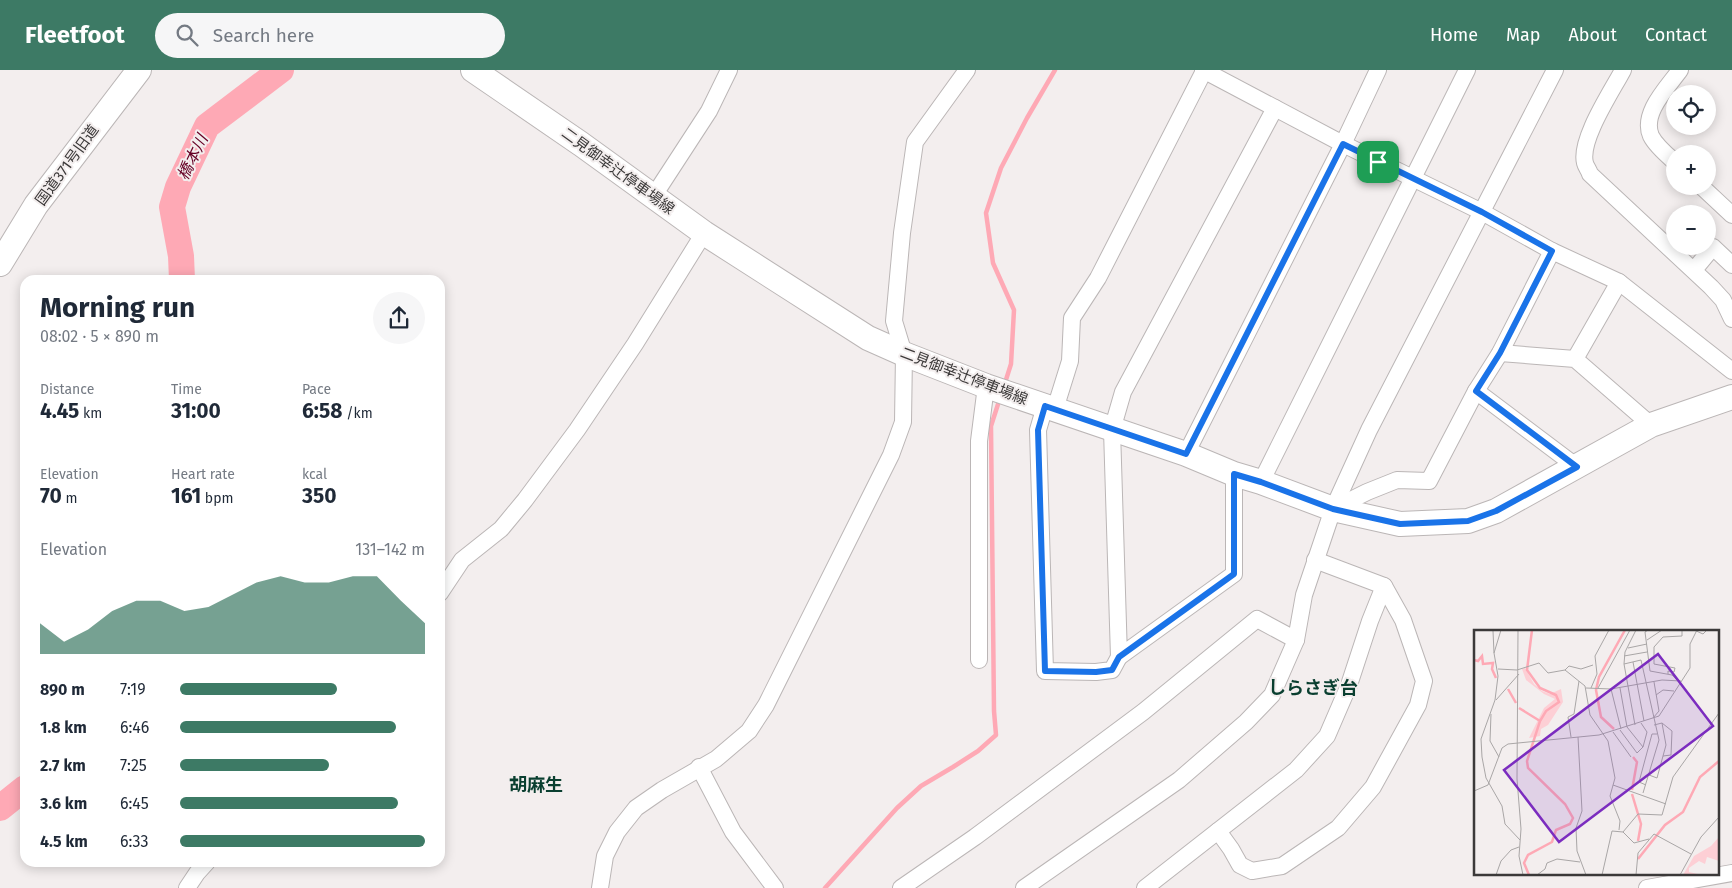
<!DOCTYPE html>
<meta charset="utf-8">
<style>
body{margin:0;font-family:"Fira Sans","Noto Sans JP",sans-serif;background:#f6f6f7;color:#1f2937;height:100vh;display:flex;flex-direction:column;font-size:19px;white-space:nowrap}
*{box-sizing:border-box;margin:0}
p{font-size:16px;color:#747a83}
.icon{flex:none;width:28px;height:28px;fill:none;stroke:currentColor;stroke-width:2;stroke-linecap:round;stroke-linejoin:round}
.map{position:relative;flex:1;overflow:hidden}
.panel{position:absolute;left:20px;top:205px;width:425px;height:592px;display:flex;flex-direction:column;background:#fff;border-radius:15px;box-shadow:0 2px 12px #0003}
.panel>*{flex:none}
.buttons{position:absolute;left:1666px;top:15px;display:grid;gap:10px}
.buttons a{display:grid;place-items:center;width:50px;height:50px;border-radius:50%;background:#fff;box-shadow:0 2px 12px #0003;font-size:25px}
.pin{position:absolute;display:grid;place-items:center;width:42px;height:42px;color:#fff;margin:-21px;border-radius:10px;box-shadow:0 2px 8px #0006}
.round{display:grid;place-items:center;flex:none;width:52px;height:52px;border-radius:26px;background:#f6f6f7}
.summary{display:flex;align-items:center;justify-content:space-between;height:85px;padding:0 20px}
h1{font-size:28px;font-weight:700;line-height:38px}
.metrics{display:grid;grid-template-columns:repeat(3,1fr);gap:8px;height:85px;padding:5px 20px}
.metrics div{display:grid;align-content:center}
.metrics b{font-size:21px;font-weight:700}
.metrics small{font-size:14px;font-weight:400}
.metrics p{font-size:14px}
.chart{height:140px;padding:10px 20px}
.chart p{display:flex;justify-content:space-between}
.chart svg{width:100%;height:90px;margin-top:5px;fill:#3d7a65;opacity:.7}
ul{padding:0 20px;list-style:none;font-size:16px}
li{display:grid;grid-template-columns:80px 60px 1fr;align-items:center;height:38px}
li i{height:12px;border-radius:6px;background:#3d7a65}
header{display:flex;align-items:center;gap:30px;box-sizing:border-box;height:70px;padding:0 25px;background:#3d7a65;color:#fff}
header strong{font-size:24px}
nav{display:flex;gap:28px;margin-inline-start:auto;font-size:18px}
.search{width:350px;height:45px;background:#f6f6f7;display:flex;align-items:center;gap:12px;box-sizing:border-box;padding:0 18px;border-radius:28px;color:#747a83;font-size:19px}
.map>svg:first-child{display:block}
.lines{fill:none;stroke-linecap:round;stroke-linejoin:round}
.stream{stroke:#fea9b5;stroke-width:4.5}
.river{stroke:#fea9b5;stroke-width:26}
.street-casing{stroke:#bbb6b6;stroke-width:18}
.secondary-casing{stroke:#bbb6b6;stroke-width:26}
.street{stroke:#fff;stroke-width:16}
.secondary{stroke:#fff;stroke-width:24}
.route-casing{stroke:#fff;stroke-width:10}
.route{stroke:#1a73e8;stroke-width:6}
.labels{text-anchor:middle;stroke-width:4;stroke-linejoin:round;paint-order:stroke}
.street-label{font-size:15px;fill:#3b3939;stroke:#f3eeee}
.water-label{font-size:16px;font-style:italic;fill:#660025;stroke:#f3eeee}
.quarter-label{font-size:18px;font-weight:bold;fill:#0a3f30;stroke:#f3eeee}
.inset-river{fill:none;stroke:#fea9b5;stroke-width:2.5}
.inset-road{fill:none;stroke:#a9a6a6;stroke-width:1}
.view{fill:#7b2cbf;fill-opacity:0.15;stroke:#7b2cbf;stroke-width:2.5}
.inset-edge{fill:none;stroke:#3b3939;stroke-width:2.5}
</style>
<header>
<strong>Fleetfoot</strong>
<div class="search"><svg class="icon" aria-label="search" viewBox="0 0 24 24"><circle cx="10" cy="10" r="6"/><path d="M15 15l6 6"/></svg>Search here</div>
<nav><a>Home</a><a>Map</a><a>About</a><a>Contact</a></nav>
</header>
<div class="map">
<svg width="1732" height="818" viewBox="0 0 1732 818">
<rect width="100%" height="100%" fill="#f3eeee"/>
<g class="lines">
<g class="stream">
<polyline points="1004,316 1011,294 1014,240 993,193 986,143 1001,98 1027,48 1055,0"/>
<polyline points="825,818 897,738 921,716 953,697 978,681 996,665 994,641 991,356 1000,328"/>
</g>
<g class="river">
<polyline points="182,210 181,186 172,137 178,117 207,56 281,0"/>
<polyline points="0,738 25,718"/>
</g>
<defs>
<g id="street">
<polyline points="1203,0 1343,74 1482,142 1552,181 1619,212 1732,301"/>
<path d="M1623,0C1612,21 1579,70 1585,93C1586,97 1589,100 1590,104L1711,217L1723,230L1732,249"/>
<path d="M1675,92C1667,85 1656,76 1651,66C1641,43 1668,17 1680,0"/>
<polyline points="1701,116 1732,145"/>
<polyline points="653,127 709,41 729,0"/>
<polyline points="1694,200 1713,177 1732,195"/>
<polyline points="1500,283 1575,289 1651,355"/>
<polyline points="1575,289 1619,212"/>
<polyline points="1476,321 1577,397"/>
<polyline points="1045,336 1038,360 1045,601 1096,602 1112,600 1119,587"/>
<polyline points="1055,339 1070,291 1072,248 1098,208 1204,1"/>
<polyline points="1186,384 1343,74 1378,0"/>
<polyline points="1234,404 1234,504 1119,587 1112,360 1123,322 1275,38"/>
<polyline points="1261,412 1467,0"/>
<polyline points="1333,439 1367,422 1397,410 1429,411 1476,321 1500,283 1552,181"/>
<polyline points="440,523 462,490 501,459 525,430 577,360 635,274 704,163"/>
<polyline points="979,590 979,371 986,316"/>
<polyline points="699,697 733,762 775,818"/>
<polyline points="1218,761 1231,779 1240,795 1252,801 1282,796 1338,758 1373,717 1418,635 1424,611 1403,550 1384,516 1315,490"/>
<polyline points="187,818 197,803 207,792"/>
<polyline points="600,818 605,786 617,762 636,738 662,720 716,689 749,661 766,635 891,385 903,352 904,284 894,251 902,163 915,72 967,0"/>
<polyline points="901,818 975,767 1143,642 1257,549 1296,570"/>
<polyline points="1024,818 1179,710 1246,652 1272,625 1296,570 1304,525 1333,439 1369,360 1555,0"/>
<polyline points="1145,818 1296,700 1327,666 1349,615 1370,551 1384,516"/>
<polyline points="1647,818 1732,803"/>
</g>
<g id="secondary">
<polyline points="473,0 581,74 704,163 868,268 904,284 986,316 1186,384 1234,404 1261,412 1333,439 1400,454 1468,451 1496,441 1651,355 1732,327"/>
<polyline points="0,194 36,135 139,0"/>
</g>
</defs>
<use href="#street" class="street-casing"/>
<use href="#secondary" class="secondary-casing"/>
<use href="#street" class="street"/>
<use href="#secondary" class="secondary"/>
</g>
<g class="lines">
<defs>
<polygon id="route" points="1343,74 1482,142 1552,181 1500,283 1476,321 1577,397 1496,441 1468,451 1400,454 1333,439 1261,412 1234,404 1234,504 1119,587 1112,600 1096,602 1045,601 1038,360 1045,336 1186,384"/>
</defs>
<use href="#route" class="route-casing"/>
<use href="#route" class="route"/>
</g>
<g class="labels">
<g class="street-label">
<text transform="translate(67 95) rotate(-54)" y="5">国道371号旧道</text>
<text transform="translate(618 101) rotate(36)" y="5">二見御幸辻停車場線</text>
<text transform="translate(964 306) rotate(21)" y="5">二見御幸辻停車場線</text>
</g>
<g class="water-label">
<text transform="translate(192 87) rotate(-64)" y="6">橋本川</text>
</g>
<g class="quarter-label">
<text x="1313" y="624">しらさぎ台</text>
<text x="536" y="721">胡麻生</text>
</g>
</g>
<g transform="translate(1474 560)">
<rect width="245" height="245" fill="#f3eeee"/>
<path d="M51,38L60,54L68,61L76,64L87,59L89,72L74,95L67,99L66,106L55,108L70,78L81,69L70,64L52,50L48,39ZM245,207V231L233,227L231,234L225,231L215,238V242L228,245H209L220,226L237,216Z" fill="#fdcfd5"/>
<path class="inset-river" d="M0,30L4,31L8,26L9,34L19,33L18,39L22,48M34,59L42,73M45,78L66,91M140,99L127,87L122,60L125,47L151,0M158,160L163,132L159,127M158,164L167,194L164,211M164,229L191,195L209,182L226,147L245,131M55,245L50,233L54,225L78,212L82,200L96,194L99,188L91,174L54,138L53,131L66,91L72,81L85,72L82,65L66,58L53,40L58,0"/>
<path class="inset-road" d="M27,0L20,23L24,46L21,70L7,109L8,127L12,148L28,176L31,194L46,210M44,0L43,149L47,199L45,226L49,245M174,0L171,2L176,41L198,45L204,51M220,0L229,4L233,0M19,1L20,23M173,10L188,0M154,18L173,14M150,26L173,22M159,32L170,91M150,34L151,22L162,0M24,39L43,40L65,33L74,43L91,40L95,36L107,39L119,35M91,40L111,56L116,85L134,111L141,148L136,166L146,191L145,200M194,44V41L200,42L201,38L180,34V17L189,7L208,6V0M112,58L137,59L188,50L207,51M117,58L123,44L121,26L135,0M124,58L156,0M146,58L153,97L169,117L173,102L167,93M137,59L147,99M182,65L189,60L200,61M22,70L45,44M17,84L16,111L25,127M179,88L185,81L180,52M161,95L150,34L167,30L185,110L169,163M180,95L188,93L198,101L197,125L189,126M146,100L163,123L169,117M139,102L157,127M97,107L94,87L100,84L105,51M104,107L108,181L102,198L103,221L112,245M175,145L183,148L192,115L188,93M139,155L192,174M172,155L165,152L178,104H183M0,161L14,155L28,118L34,114L125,105L185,86L216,38V14L223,0M149,202L164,184L188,185L199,147L245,83M22,245L27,231L37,220L45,217M63,245L71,239L73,233L83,229L106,232M128,245L138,201L149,202L160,213L175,209M162,245L164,223L180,204L217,224M206,245L227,207L245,187"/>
<path class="view" d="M184,24L239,96L85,212L30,140Z"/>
<rect width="245" height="245" class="inset-edge"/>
</g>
</svg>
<div class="buttons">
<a><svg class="icon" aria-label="locate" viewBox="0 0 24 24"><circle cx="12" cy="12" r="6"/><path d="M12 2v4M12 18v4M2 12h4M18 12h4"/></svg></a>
<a>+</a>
<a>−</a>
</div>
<div class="pin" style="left:1378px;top:92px;background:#1e9e55"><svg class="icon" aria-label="arrive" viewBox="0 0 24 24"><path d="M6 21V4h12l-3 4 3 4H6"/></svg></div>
<section class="panel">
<div class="summary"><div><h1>Morning run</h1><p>08:02 · 5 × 890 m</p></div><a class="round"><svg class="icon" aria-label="share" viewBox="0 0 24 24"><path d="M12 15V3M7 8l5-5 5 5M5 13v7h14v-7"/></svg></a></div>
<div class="metrics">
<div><p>Distance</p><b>4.45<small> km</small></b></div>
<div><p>Time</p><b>31:00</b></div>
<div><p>Pace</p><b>6:58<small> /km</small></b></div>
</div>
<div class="metrics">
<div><p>Elevation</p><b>70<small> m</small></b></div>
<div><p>Heart rate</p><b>161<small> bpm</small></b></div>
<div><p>kcal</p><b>350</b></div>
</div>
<div class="chart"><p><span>Elevation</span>131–142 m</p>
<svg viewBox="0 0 160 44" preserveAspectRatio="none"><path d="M0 44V29L10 38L20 32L30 23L40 18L50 18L60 23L70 21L80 15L90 9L100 6L110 9L120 9L130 6L140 6L150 18L160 29V44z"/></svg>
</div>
<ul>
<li><b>890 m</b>7:19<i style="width:64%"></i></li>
<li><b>1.8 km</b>6:46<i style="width:88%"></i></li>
<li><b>2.7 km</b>7:25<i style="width:61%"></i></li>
<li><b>3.6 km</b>6:45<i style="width:89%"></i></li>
<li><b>4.5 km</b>6:33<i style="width:100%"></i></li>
</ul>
</section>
</div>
